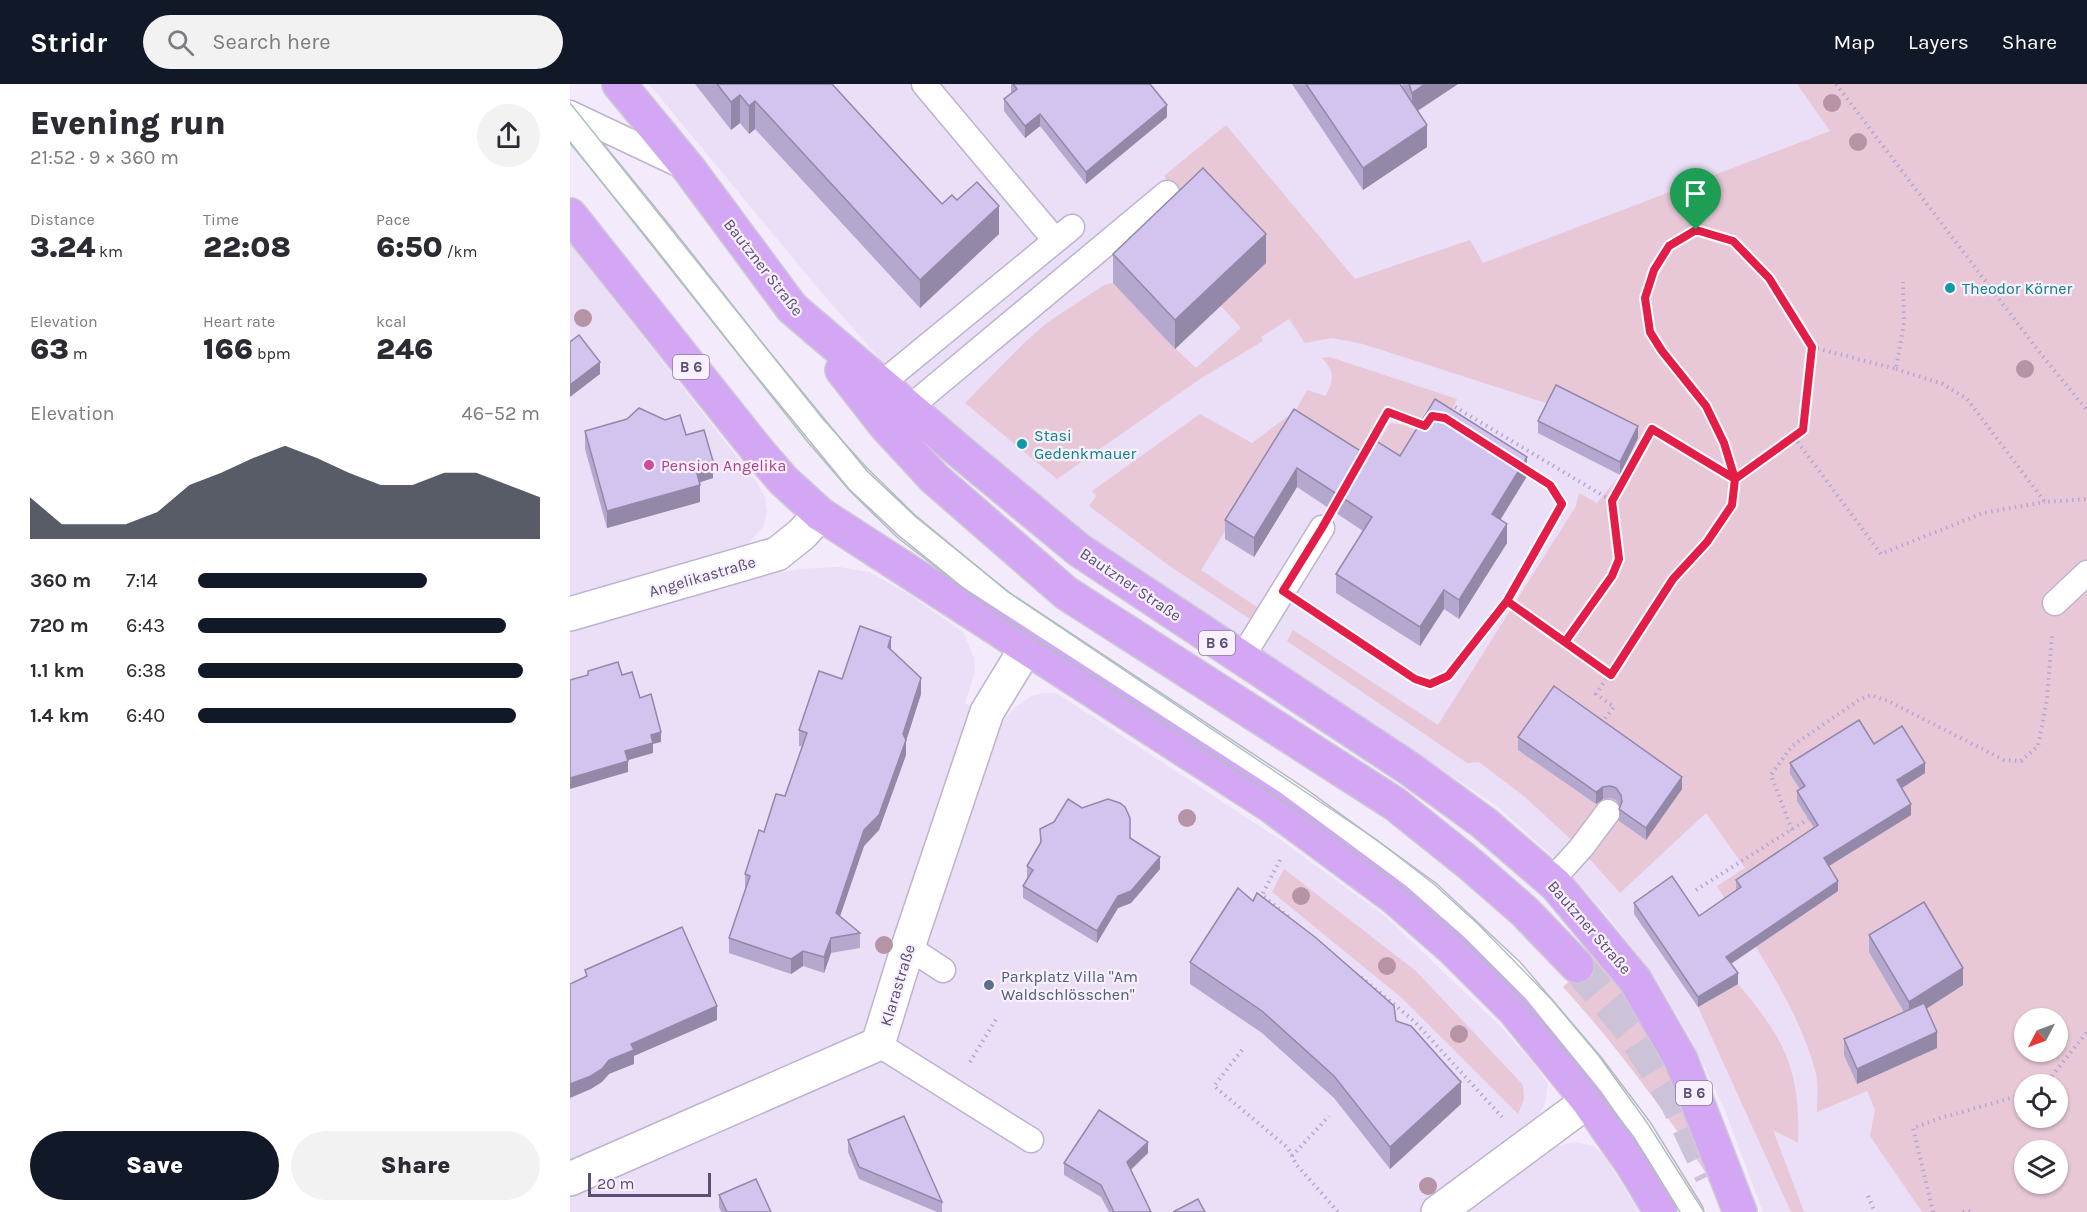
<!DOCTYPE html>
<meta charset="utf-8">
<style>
body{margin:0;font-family:Karla,sans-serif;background:#f2f2f3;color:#2b2b33;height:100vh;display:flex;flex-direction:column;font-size:22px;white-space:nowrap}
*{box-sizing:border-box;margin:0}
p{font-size:20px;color:#7c7c81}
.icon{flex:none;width:33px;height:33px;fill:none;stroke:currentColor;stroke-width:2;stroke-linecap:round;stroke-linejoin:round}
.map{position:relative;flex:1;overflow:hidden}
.sheet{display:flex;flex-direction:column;background:#fff;width:570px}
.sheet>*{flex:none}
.needle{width:39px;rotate:229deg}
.controls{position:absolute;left:1444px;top:924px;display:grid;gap:12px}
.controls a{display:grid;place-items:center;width:54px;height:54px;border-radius:50%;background:#fff;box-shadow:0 2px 4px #0004;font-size:30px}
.scale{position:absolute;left:18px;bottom:15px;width:123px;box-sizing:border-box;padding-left:6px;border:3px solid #5a4e74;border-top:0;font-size:16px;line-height:21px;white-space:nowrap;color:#5a4e74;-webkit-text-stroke:4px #f8f0fe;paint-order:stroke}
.pin{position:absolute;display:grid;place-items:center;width:51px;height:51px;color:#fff;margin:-62px -26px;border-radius:50% 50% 50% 0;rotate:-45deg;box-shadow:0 0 6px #0007}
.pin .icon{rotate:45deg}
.round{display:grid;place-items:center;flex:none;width:63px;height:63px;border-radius:32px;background:#f2f2f3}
.overview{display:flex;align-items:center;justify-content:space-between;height:102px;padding:0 30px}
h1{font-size:33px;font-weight:800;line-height:45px}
.figures{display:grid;grid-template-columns:repeat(3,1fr);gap:9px;height:102px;padding:6px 30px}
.figures div{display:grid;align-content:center}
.figures b{font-size:30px;font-weight:800}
.figures small{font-size:16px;font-weight:400}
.figures p{font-size:16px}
.chart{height:168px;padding:12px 30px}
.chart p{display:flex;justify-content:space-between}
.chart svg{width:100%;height:108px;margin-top:6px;fill:#111827;opacity:.7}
.action{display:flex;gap:12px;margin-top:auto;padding:12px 30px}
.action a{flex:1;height:69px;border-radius:36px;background:#111827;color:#fff;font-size:24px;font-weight:800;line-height:69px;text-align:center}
.action a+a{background:#f2f2f3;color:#2b2b33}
ul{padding:0 30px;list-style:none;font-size:20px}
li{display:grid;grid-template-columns:96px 72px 1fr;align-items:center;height:45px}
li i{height:15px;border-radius:8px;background:#111827}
header{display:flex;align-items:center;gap:36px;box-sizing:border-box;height:84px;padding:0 30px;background:#111827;color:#fff}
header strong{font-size:28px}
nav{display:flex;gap:33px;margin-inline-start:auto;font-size:21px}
.search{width:420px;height:54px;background:#f2f2f3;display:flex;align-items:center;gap:15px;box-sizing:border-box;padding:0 21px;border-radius:33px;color:#7c7c81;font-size:22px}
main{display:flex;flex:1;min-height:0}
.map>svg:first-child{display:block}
.residential{fill:#ebdef7;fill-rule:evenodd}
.green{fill:#e8c8d7;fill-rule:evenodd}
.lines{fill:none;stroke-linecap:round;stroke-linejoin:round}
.primary-tunnel{stroke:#cdc3d9;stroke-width:33;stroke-dasharray:33 16;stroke-linecap:butt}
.lane-casing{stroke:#beb2cf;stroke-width:27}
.street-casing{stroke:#beb2cf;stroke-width:36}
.primary-casing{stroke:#cecad5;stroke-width:36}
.path{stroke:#b5a6d4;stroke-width:4;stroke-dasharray:1.5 4.5;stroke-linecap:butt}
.lane{stroke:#fff;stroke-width:24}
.street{stroke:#fff;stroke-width:33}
.primary{stroke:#d4a7f5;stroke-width:33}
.tram{stroke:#a8c5b6;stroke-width:1.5}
.tree{fill:#b694a6}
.wall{fill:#b5a8ce}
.shaded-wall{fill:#9388a7}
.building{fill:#d2c3ef;stroke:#9388a7;stroke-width:1.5}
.route-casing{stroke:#fff;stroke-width:12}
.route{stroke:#e11d48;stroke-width:8}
.culture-dot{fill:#0f9aa8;stroke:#f8f0fe;stroke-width:2}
.hotel-dot{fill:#d1479c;stroke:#f8f0fe;stroke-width:2}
.service-dot{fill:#5c6f8a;stroke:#f8f0fe;stroke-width:2}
.labels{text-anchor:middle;stroke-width:4.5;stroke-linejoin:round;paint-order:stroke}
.shield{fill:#f8f0fe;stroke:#897f9d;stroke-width:1.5}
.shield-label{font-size:15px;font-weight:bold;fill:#5a4e74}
.street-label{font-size:16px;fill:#5a4e74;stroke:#f8f0fe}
.culture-label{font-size:16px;fill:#0d838f;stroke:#f8f0fe;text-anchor:start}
.hotel-label{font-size:16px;fill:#b23c85;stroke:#f8f0fe;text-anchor:start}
.service-label{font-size:16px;fill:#4e5e75;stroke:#f8f0fe;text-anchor:start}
</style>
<header>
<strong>Stridr</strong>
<div class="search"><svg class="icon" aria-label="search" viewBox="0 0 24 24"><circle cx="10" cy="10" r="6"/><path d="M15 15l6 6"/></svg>Search here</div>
<nav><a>Map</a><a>Layers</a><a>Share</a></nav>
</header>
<main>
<section class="sheet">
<div class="overview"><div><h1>Evening run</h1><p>21:52 · 9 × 360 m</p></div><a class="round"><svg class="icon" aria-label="share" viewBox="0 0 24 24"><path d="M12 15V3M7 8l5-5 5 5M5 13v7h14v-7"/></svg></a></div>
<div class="figures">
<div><p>Distance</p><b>3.24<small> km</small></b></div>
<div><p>Time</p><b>22:08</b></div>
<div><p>Pace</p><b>6:50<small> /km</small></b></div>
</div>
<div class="figures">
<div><p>Elevation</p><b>63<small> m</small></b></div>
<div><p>Heart rate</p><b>166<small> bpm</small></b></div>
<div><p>kcal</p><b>246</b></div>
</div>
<div class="chart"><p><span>Elevation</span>46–52 m</p>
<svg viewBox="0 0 160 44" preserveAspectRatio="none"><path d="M0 44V27L10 38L20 38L30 38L40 33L50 22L60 17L70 11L80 6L90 11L100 17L110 22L120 22L130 17L140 17L150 22L160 27V44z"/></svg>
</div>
<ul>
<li><b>360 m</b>7:14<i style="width:67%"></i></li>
<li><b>720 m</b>6:43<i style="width:90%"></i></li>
<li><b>1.1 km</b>6:38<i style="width:95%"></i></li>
<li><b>1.4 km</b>6:40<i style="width:93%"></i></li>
</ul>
<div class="action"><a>Save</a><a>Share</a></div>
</section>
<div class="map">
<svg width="1517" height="1128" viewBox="0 0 1517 1128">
<rect width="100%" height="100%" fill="#f3eafb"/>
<g class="residential">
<path d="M79,0H1227L1517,404V1128H1193L1154,1024L1121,955L1081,887L1033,827L994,783L927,722L629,527L513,447L393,346L309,274L246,202ZM1455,934H1488V968H1455ZM1455,1000H1488V1034H1455ZM1455,1066H1488V1100H1455Z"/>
<polygon points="0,160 186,397 195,413 197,429 193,443 174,464 183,494 230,485 269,483 299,488 340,511 393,548 404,574 405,588 395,619 430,640 445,623 462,612 474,609 488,610 709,755 815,832 931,943 964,980 978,1000 975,1020 969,1031 958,1041 977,1065 1004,1058 1024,1062 1035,1073 1069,1128 0,1128"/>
</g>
<g class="green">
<path d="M1227,0H1517V1128H1352L1300,1052L1305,1025L1297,1007L1247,1028C1247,1015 1249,999 1245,986C1228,922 1182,858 1147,802L1175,784L1136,729L1050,809L1010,764L955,713L909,678L897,679L717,557L723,546L868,641L1006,422L1009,409L1027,419L1050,391L982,321L793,260L762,254L735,259L719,235L691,253L693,257L630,295L487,395L395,319L454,259L478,238L534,201L543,199L605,264L626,284L671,244L650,221L618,126L594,92L656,41L785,195L900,156L913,179L1260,47ZM1455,934H1488V968H1455ZM1455,1000H1488V1034H1455ZM1455,1066H1488V1100H1455Z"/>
<path d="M760,273L887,315L880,330L857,325L851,335L816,322L779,385L698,378L631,486L690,525L683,537L601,483L519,422L526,412L522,407L630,330L682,359L726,326L737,306L756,312C764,294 765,289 752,274Z"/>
<polygon points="820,339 835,341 847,347 830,391 800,372"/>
<polygon points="714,785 846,887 953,1001 954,1015 948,1030 833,915 702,808"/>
<path d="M1028,871L1058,913L1094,975L1142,1086L1136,1089C1092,1024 1046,961 993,903Z"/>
<path d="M1168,900C1214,954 1231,986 1228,1059L1203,1046L1234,1128H1221L1128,923Z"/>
</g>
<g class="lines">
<polyline class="primary-tunnel" points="1007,882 1061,946 1107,1019 1141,1091"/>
<defs>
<g id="lane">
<polyline points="354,0 485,156"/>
<polyline points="0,29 114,83"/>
<polyline points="0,39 88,147 184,269 288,396 337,442 432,519 728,715 859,810 941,887 1021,981 1070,1046 1121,1128"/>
<polyline points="311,300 502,143"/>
<polyline points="339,324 597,109"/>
<polyline points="1485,519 1517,489"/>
<polyline points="671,575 752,444"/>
<polyline points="981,797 1011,764 1038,728"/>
<polyline points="338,863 373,886"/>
<polyline points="308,960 461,1056"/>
</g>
<g id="street">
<polyline points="0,530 207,470 232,450 250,430"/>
<polyline points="0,1095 308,960 338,863 417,628 456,564"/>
<polyline points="868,1128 1018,1017"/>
</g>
<g id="primary">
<polyline points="49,0 119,85 222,224 393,370 509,466 840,685 914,739 986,801 1065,896 1111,976 1170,1128"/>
<polyline points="0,131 188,367 213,396 250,430 701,722 825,814 883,865 944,926 1018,1017 1062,1080 1091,1128"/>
<polyline points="272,286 315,341 364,394 496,509 825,720 900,780 954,827 1007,882"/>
</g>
</defs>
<use href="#lane" class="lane-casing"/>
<use href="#street" class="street-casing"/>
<use href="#primary" class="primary-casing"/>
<g class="path">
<polyline points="1266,0 1470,269 1517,326"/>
<polyline points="1326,285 1373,300 1397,315 1475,418 1517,415"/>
<polyline points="885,323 1042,417"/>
<polyline points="1224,353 1311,470 1413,429 1475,418"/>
<polyline points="800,359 818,328 853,341"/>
<polyline points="937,517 1041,591"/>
<polyline points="741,526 845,595 860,600 878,592 937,517 992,420 980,401 954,384"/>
<polyline points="995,558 1042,492 1049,475 1042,417 1082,345 1165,395 1233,346 1242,263 1326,285 1334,239 1333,198"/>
<polyline points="1031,639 1044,623 1026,610 1103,495 1137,457 1162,421 1165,395 1154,359 1136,322 1092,267 1080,248 1075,214 1084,186 1099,162 1126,146 1163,157 1199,194 1242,263"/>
<polyline points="1222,746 1201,691 1222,662 1289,616 1301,611 1320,618 1434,676 1451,677 1468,662 1477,615 1482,551"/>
<polyline points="710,776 692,811 721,835"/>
<polyline points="1126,806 1238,735"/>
<polyline points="791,893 845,938 932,1033"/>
<polyline points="672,966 644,1002 718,1064 726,1080 768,1128"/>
<polyline points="400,978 428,932"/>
<polyline points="1473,1000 1477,998 1517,948"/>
<polyline points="722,1072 759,1032"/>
<polyline points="1298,1112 1305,1128"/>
<polyline points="1363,1128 1343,1044 1371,1034 1455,1010"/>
<polyline points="1393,1128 1397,1126 1401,1128"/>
</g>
<use href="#lane" class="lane"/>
<use href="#street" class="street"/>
<use href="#primary" class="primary"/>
<g class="tram">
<polyline points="0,19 253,335 296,383 345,431 438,508 807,756 865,801 909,841 982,916 1029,972 1078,1040 1134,1128"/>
<polyline points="0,58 237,357 280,407 328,454 427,530 722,723 817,792 880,844 929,890 980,947 1063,1052 1110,1128"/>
</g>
</g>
<g class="tree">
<circle cx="1262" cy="19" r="9"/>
<circle cx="1288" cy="58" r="9"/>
<circle cx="13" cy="234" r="9"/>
<circle cx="1455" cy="285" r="9"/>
<circle cx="617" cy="734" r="9"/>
<circle cx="731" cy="812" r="9"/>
<circle cx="314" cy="861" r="9"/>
<circle cx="817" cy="882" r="9"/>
<circle cx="889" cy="950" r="9"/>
<circle cx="858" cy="1102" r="9"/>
</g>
<g class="wall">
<polygon points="125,0 262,0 372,120 429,150 350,224 185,45 179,50 170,39 161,46"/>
<polygon points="441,0 580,0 597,33 516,100 470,42 455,54 434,27 434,15 441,9"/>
<polygon points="722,0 830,0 834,6 832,0 888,0 848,27 857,63 793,106"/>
<polygon points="543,170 696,179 605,265 543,199"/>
<polygon points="724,325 792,368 830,372 957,392 931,435 937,459 889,535 874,525 850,562 766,509 766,490 793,447 727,403 684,473 655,455 655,436"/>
<polygon points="968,337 1068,354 1050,391 968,349"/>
<polygon points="15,347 116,351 143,394 129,398 130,418 37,444 15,365"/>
<polygon points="321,566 351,610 336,657 336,671 309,746 294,762 270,832 290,849 290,864 261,869 254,889 233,882 221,890 159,869 159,854 175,805 175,790 194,748 215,712 232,662 229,662 229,646 272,595"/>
<polygon points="948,653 1112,705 1076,756 1049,737 1049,725 1050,722 1046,716 1040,714 1033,715 1026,720 948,666"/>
<polygon points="1304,660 1355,689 1332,704 1341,731 1259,782 1268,807 1161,880 1168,900 1128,923 1064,830 1064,819 1129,832 1166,806 1166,796 1244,744 1227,717 1227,707 1230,705 1220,690 1220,679"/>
<polygon points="470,745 560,754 590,785 561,819 548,824 527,859 453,814 453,802 457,794 457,782 470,760"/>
<polygon points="1299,851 1393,901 1357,924 1367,964 1287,1000 1274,971 1274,955 1334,928 1299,868"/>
<polygon points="620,878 826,937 891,1020 820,1085 764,1014 692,949 620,900"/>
<polygon points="278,1056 372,1118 372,1128 367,1128 289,1095 278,1068"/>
<polygon points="578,1069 561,1086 581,1128 539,1128 531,1113 494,1091 494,1079"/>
<polygon points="149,1111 201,1128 151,1128 149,1123"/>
</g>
<g class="shaded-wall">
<polygon points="855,0 888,0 842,30 842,9"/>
<polygon points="170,11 170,39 161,46 161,18"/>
<polygon points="185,17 185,45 179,50 179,22"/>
<polygon points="597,21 597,33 516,100 516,88"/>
<polygon points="470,30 470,42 455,54 455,42"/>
<polygon points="857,41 857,63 793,106 793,84"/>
<polygon points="429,122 429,150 350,224 350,196"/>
<polygon points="696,150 696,179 605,265 605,236"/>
<polygon points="30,278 30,290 0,313 0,301"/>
<polygon points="1068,342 1068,354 1050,391 1050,378"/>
<polygon points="957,373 957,392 922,449 922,430"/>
<polygon points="143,377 143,394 125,400 125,382"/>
<polygon points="727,384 727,403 684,473 684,454"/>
<polygon points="130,401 130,418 37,444 37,427"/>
<polygon points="937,440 937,459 889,535 889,516"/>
<polygon points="874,506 874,525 850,562 850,543"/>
<polygon points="321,553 321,568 318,563"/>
<polygon points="351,594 351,610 336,657 336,671 309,746 294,762 266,844 266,829 294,746 333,650"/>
<polygon points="91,648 91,658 83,660 83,669 55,677 55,667 81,651"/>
<polygon points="58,677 58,688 0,705 0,694"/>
<polygon points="1355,679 1355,689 1327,707 1327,696"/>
<polygon points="1112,693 1112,705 1076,756 1076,744"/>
<polygon points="1033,703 1033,715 1026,720 1026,708"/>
<polygon points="1341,720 1341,731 1254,785 1254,774"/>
<polygon points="590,773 590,785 561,819 548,824 527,859 527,847 548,812"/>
<polygon points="1268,797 1268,807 1156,883 1156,873"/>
<polygon points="261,854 261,869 254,889 254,873"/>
<polygon points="233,867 233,882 221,890 221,875"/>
<polygon points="1393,884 1393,901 1339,936 1339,918"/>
<polygon points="1168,889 1168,900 1128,923 1128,913"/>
<polygon points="147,922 147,936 64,972 64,980 39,990 32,998 21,1005 0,1014 0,1000 39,976 61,960"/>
<polygon points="1367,948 1367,964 1287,1000 1287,985"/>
<polygon points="891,998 891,1020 820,1085 820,1063"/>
<polygon points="578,1058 578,1069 557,1089 557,1078"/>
</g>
<g class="building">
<polygon points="147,0 262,0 372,120 382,111 387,116 407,98 429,122 350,196 185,17 179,22 170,11 161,18"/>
<polygon points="443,0 580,0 597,21 516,88 470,30 455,42 434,15 447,5"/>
<polygon points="736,0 830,0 857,41 793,84"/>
<polygon points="839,0 855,0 842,9"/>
<polygon points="633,84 696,150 605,236 543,170"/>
<polygon points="9,251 30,278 0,301 0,258"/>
<polygon points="986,301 1068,342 1050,378 968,337"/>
<polygon points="865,315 957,373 922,430 937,440 889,516 874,506 850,543 766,490 802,433 727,384 684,454 655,436 724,325 792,368 800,353 830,372"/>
<polygon points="69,324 95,336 110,331 116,351 134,346 143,377 125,382 130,401 37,427 15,347 57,335"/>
<polygon points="290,542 321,553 318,563 351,594 333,650 336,656 309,731 294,746 266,829 290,849 261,854 254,873 233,867 221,875 159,854 180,792 175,790 189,746 194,748 206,710 215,712 237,649 229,646 249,587 272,595"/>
<polygon points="48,578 52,591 62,588 70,614 81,610 91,648 81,651 83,659 55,667 58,677 0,694 0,596 18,591 18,587"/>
<polygon points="984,602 1112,693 1076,744 1049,725 1052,718 1051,711 1046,704 1040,702 1033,703 1026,708 948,653"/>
<polygon points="1289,636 1304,660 1332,642 1355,679 1327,696 1341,720 1254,774 1268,797 1156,873 1168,889 1128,913 1064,819 1102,792 1129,832 1171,803 1166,796 1248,741 1227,707 1235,702 1220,679"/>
<polygon points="498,715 512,724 538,715 550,719 555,723 560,734 560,754 590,773 561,807 548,812 527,847 453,802 463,786 457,782 471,758 470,745 484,738"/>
<polygon points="668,804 683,817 687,809 745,853 824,922 826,937 841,942 891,998 820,1063 764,992 692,927 620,878"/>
<polygon points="1354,818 1393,884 1339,918 1299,851"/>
<polygon points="112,843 147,922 61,960 64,966 39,976 32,985 21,992 0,1000 0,900 17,892 15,886"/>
<polygon points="1354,919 1367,948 1287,985 1274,955"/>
<polygon points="529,1026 578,1058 557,1078 581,1128 544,1128 531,1101 494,1079"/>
<polygon points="334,1032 372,1118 289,1083 278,1056"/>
<polygon points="186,1095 201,1128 157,1128 149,1111"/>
<polygon points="628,1115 635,1128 603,1128"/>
</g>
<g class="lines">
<defs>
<polyline id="route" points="1126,146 1099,162 1084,186 1075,214 1080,248 1092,267 1136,322 1154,359 1165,395 1162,421 1137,458 1103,495 1041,591 937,517 878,592 860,600 845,595 713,507 752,444 818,328 855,342 862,332 875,334 980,401 992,420 937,517 995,558 1042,492 1049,475 1042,417 1082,345 1165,395 1233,346 1242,263 1199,194 1163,157 1126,146"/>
</defs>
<use href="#route" class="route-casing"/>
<use href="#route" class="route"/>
</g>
<g class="culture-dot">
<circle cx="1380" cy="204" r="6"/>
<circle cx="452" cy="360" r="6"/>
</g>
<circle class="hotel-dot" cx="79" cy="381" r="6"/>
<circle class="service-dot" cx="419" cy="901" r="6"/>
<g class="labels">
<g class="shield">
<rect x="103" y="271" width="36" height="24" rx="4.5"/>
<rect x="629" y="547" width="36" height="24" rx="4.5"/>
<rect x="1106" y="997" width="36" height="24" rx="4.5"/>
</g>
<g class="shield-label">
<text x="121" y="288">B 6</text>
<text x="647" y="564">B 6</text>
<text x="1124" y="1014">B 6</text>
</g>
<g class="street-label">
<text transform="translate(194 183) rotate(52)" y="6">Bautzner Straße</text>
<text transform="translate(132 492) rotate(-16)" y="6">Angelikastraße</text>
<text transform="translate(561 500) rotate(34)" y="6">Bautzner Straße</text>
<text transform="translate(1020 843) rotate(49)" y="6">Bautzner Straße</text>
<text transform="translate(327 901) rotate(-73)" y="6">Klarastraße</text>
</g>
<g class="culture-label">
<text x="1392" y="210">Theodor Körner</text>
<text x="464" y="357">Stasi<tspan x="464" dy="18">Gedenkmauer</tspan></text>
</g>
<g class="hotel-label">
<text x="91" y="387">Pension Angelika</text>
</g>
<g class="service-label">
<text x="431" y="898">Parkplatz Villa "Am<tspan x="431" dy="18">Waldschlösschen"</tspan></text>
</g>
</g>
</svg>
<div class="controls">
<a><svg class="needle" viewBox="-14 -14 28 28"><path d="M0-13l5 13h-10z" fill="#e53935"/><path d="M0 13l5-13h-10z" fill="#7c7c81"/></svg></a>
<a><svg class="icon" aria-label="locate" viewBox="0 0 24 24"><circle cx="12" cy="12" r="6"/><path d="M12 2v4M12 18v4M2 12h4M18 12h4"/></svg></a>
<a><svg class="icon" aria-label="layers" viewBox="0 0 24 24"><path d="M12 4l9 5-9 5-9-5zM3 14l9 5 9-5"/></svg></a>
</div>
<div class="scale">20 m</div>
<div class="pin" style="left:1126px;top:146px;background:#1e9e55"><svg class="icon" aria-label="arrive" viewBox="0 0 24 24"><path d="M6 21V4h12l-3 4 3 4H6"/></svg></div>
</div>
</main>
